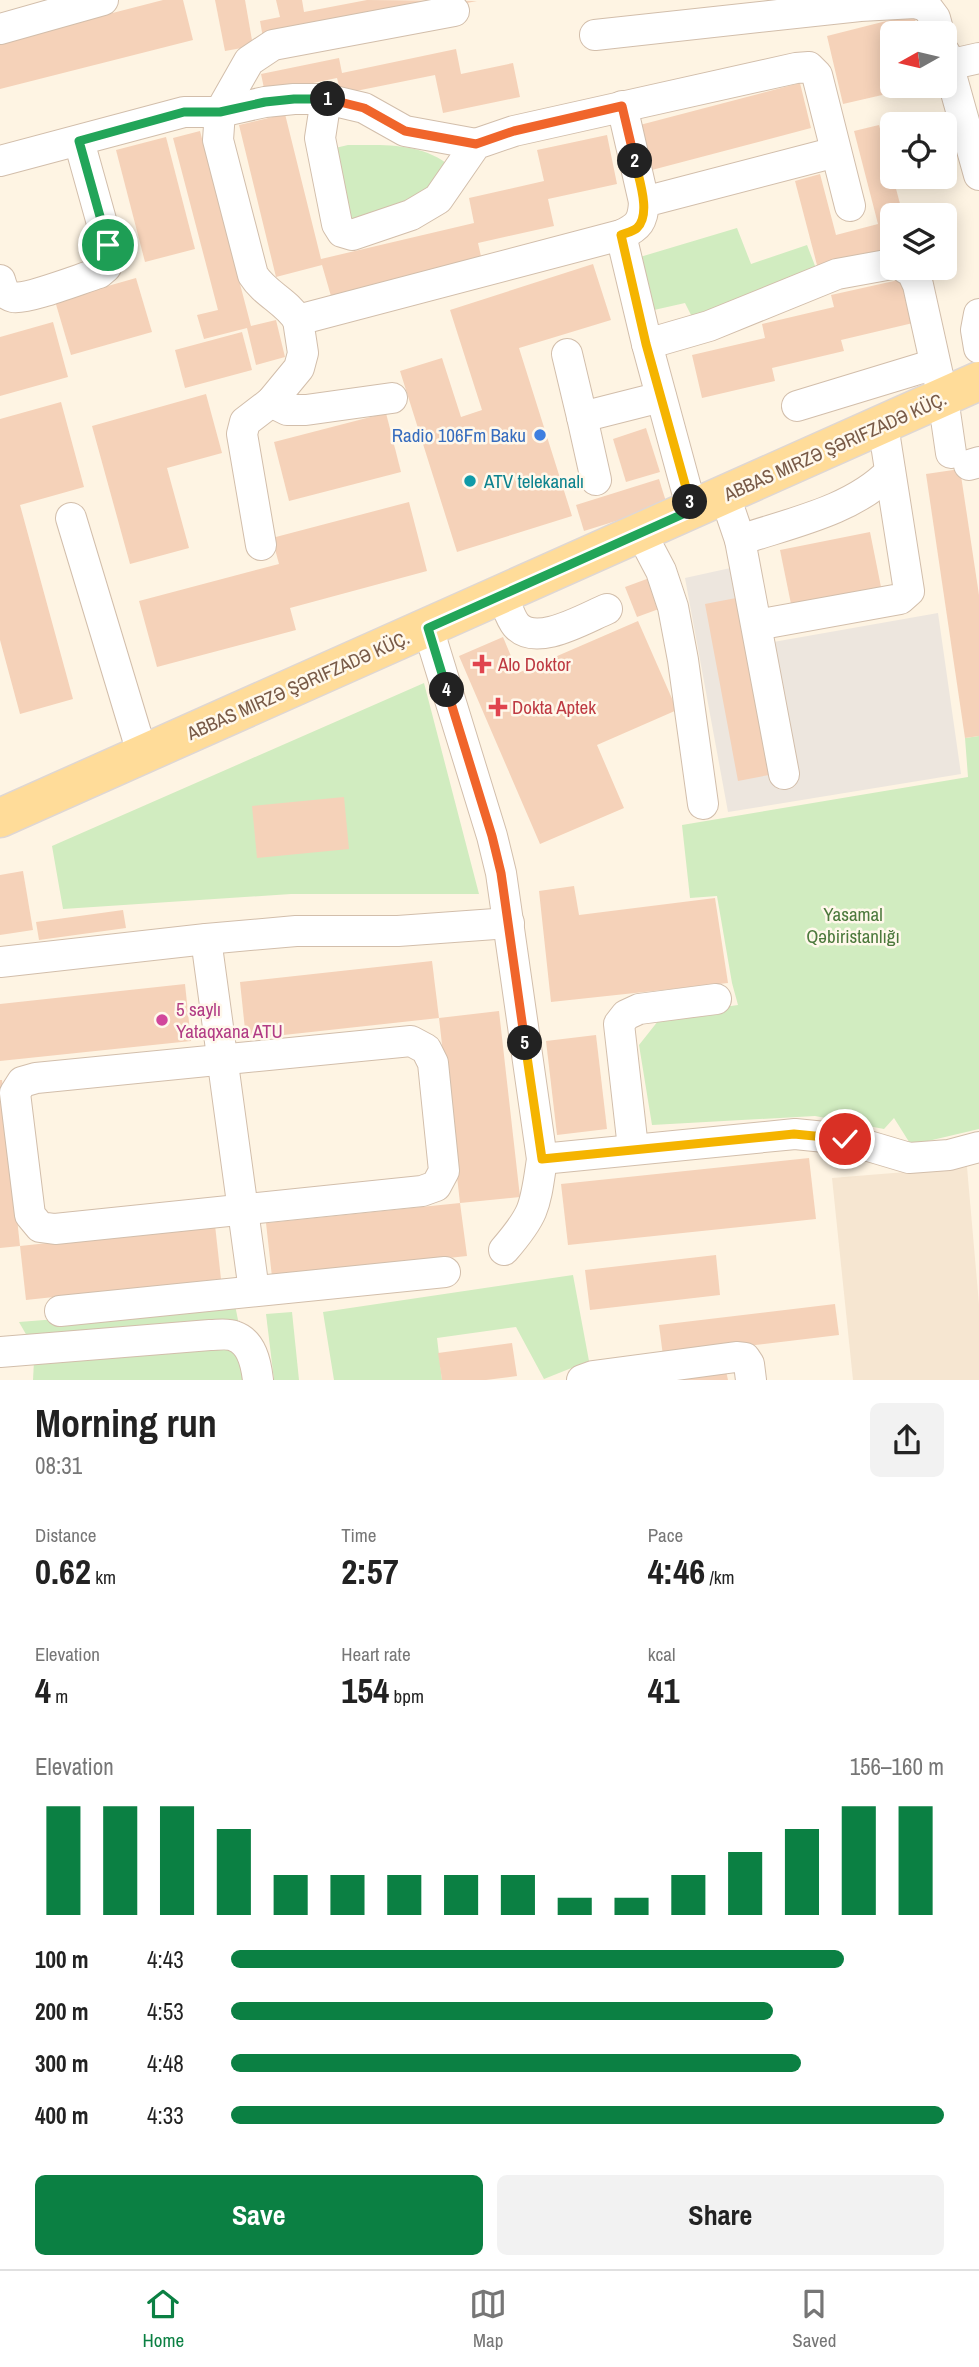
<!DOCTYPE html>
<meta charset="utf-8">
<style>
body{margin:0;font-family:"Archivo Narrow",sans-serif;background:#f2f2f2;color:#222;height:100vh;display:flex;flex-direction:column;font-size:26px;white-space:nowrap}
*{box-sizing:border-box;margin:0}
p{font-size:23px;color:#767676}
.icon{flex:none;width:38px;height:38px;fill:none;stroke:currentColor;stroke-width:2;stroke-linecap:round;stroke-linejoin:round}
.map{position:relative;height:1380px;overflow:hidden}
.side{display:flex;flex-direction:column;background:#fff;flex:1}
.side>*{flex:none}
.needle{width:46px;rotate:262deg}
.controls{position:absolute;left:880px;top:21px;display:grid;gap:14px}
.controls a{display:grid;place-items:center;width:77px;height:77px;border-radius:10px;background:#fff;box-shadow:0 4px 18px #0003;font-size:35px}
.pin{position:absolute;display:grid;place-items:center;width:60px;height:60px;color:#fff;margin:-30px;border:4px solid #fff;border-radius:50%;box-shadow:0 2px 7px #0007}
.km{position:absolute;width:35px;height:35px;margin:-18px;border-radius:50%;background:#222;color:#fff;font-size:19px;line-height:35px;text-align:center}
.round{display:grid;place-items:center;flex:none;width:74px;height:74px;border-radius:10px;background:#f2f2f2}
.overview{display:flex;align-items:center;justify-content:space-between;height:119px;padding:0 35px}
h1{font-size:38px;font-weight:800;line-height:52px}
.stats{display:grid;grid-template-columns:repeat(3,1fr);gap:10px;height:119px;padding:7px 35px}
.stats div{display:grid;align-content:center}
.stats b{font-size:35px;font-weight:800}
.stats small{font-size:19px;font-weight:400}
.stats p{font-size:19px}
.chart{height:196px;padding:14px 35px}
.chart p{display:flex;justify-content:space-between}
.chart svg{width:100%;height:126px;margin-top:7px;stroke:#0b8043;stroke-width:6}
.button{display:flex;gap:14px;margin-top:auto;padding:14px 35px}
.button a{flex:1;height:80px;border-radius:10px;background:#0b8043;color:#fff;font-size:28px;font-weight:800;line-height:80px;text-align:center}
.button a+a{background:#f2f2f2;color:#222}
ul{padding:0 35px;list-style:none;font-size:23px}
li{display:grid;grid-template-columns:112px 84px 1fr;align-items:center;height:52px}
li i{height:18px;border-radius:9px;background:#0b8043}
.tab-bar{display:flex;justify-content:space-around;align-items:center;height:98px;border-top:2px solid #e0e0e0;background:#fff;font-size:19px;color:#767676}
.tab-bar a{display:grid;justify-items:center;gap:4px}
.tab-bar .current{color:#0b8043}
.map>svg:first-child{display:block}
.residential{fill:#f6e6d1}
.industrial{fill:#ede6de}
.green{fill:#d1ecc0}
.building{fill:#f5d2b9}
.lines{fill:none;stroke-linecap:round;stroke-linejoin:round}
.minor-casing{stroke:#d2beab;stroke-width:32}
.major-casing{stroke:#dfd7d3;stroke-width:41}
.minor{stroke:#fff;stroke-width:30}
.major{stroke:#ffdc99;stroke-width:38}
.split-1-casing{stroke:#fff;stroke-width:14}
.split-2-casing{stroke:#fff;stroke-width:14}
.split-3-casing{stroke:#fff;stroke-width:14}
.split-4-casing{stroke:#fff;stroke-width:14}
.split-5-casing{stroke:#fff;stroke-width:14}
.split-6-casing{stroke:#fff;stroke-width:14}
.split-1{stroke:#22a559;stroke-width:9}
.split-2{stroke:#f0652b;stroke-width:9}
.split-3{stroke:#f5b400;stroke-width:9}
.split-4{stroke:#22a559;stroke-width:9}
.split-5{stroke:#f0652b;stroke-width:9}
.split-6{stroke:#f5b400;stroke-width:9}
.shop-dot{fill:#3f7fe0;stroke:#fff8eb;stroke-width:2.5}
.culture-dot{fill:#0f9aa8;stroke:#fff8eb;stroke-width:2.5}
.health-dot{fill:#e0444e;stroke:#fff8eb;stroke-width:2.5}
.hotel-dot{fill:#d1479c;stroke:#fff8eb;stroke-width:2.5}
.labels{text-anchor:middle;stroke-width:5;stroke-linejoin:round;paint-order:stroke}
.shop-label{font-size:19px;fill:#366cbe;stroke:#fff8eb;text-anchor:end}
.street-label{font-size:19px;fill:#785a47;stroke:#fff8eb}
.culture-label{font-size:19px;fill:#0d838f;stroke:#fff8eb;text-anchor:start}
.health-label{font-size:19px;fill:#be3a42;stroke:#fff8eb;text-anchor:start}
.park-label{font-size:19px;fill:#4c793c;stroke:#fff8eb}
.hotel-label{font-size:19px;fill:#b23c85;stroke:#fff8eb;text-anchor:start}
</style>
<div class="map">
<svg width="979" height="1380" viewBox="0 0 979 1380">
<rect width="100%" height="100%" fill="#fef4e3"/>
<polygon class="residential" points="967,1167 979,1304 979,1380 853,1380 832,1178"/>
<polygon class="industrial" points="735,567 751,646 938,613 961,774 728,812 685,578"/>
<g class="green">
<path d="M348,145C383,145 423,142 451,167L416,198L347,221L331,149Z"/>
<polygon points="737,228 751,264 807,245 817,271 694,321 685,303 654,310 640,257"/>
<polygon points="424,683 479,894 291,894 63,909 52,846"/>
<polygon points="979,736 979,1129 911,1145 894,1118 884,1129 815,1116 652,1125 639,1045 662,1016 738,1005 732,983 717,896 690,898 682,825 968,777 965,738"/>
<polygon points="573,1275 589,1361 544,1379 516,1327 437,1338 442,1380 334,1380 323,1312"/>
<polygon points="235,1305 239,1325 27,1336 19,1322"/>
<polygon points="292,1312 299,1380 274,1380 266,1314"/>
<polygon points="230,1348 243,1361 246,1380 33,1380 34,1361"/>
</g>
<g class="building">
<polygon points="163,0 183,0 193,40 0,89 0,42"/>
<polygon points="215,0 245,0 253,46 225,51"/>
<polygon points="276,0 302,0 304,12 367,0 477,1 264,43 260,21 280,17"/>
<polygon points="914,14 918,33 892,33 892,86 917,87 843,104 827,36"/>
<polygon points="456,49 461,74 513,63 520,97 443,113 435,75 341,94 337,78 265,93 261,74 339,58 342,73"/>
<polygon points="800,83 811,128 648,171 636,126"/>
<polygon points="285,114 321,259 474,223 469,198 544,181 537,150 607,135 617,184 548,199 554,226 478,243 483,265 333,303 322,265 276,277 239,125"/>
<polygon points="879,125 903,215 892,215 892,249 818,269 795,181 820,174 836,235 878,224 854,131"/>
<polygon points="200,131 251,326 276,320 285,357 256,365 247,328 204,339 197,315 218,310 173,138"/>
<polygon points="166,137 195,249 145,262 116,150"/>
<polygon points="593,264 611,320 519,348 572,516 457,552 400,371 442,358 461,417 482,410 450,310"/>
<polygon points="136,278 152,332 71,355 55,301"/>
<polygon points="903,279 913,323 841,340 844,351 772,368 775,381 702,398 692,355 765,338 762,324 834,307 831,295"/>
<polygon points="53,322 68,377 0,396 0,337"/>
<polygon points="242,332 252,370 185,388 175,350"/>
<polygon points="206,394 222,453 167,468 189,548 130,564 92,426"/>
<polygon points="61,402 84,487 20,505 73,699 20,714 0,640 0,419"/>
<polygon points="386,413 401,472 289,501 274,442"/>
<polygon points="646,428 660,472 626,482 613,439"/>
<polygon points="960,469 979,595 979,736 965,738 926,474"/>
<polygon points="659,479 667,505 584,531 576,505"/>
<polygon points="409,502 427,571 290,608 296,630 157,667 139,601 279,564 272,538"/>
<polygon points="870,532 881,587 791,604 780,550"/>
<polygon points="655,576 667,606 637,617 625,587"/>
<polygon points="736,598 769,775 738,781 705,604"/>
<polygon points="638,621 677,710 597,745 624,808 540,844 459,656 503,637 518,673"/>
<polygon points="344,797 349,849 257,858 252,806"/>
<polygon points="23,871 33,930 0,935 0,875"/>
<polygon points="574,886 579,915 715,898 728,983 551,1002 539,891"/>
<polygon points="123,910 126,928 39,940 36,922"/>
<polygon points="432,961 439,1018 246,1039 240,982"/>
<polygon points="185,984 191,1041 0,1061 0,1004"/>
<polygon points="499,1011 520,1197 460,1203 467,1256 272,1277 266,1223 460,1203 439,1018"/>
<polygon points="596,1035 607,1129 557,1135 546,1041"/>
<polygon points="0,1080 2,1080 20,1246 0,1248"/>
<polygon points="809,1158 816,1219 568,1245 561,1184"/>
<polygon points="215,1225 221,1279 26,1300 20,1246"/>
<polygon points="716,1255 720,1295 590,1310 585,1270"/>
<polygon points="835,1304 839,1335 663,1356 659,1325"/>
<polygon points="512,1343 517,1376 486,1380 442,1380 438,1353"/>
<polygon points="726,1371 728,1380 670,1380"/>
</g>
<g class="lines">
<defs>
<g id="minor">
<polyline points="0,29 103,0"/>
<polyline points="595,35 860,6 915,3 926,6 935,18 939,33"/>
<polyline points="945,53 979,175"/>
<polyline points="948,65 979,58"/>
<polyline points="326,99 320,138 337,224 342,232 352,235 411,215 438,199 476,144 514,131 796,68 809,67 817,75 850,206"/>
<polyline points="622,106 644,202"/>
<polyline points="0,161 184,112 220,112 265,102 294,99 326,99 364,108 405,131 476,144"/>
<polyline points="621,235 647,344 692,510"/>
<polyline points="905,268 912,272 918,285 943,398 951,453"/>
<path d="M0,280C2,287 4,295 13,297C27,300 82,278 99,273L106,267L108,245L79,141"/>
<polyline points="979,314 976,330 979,348"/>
<path d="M298,320C286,301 265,294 253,275L218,140L220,112L249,61L273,45L454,11"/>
<polyline points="647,344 709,326 837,274 892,264"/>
<polyline points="567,354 582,417"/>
<polyline points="271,402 287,410 306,410 392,398"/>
<polyline points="797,406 935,364"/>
<polyline points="969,465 979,462"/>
<polyline points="596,480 582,417 661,397"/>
<polyline points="725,496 740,540 784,774"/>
<polyline points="71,518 142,753"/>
<polyline points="641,533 661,571 673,607 683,660 703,804"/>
<path d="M740,540C790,523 852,511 890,472"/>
<path d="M261,545L242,434L245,422L271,402L299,368L303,353L298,320L621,235C639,227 643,221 644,202L836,152"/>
<path d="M502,595C506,603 510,618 516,625C536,648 585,618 607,609"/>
<polyline points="757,625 900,599 909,591 883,425"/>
<path d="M428,628L492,836L501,873L542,1159C535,1206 536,1213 504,1250"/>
<polyline points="206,939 254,1291"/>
<polyline points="0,962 206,939 296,931 398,931 509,923"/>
<polygon points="411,1041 426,1049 433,1063 444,1171 436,1186 422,1191 55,1229 40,1227 30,1215 15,1093 22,1082 36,1078"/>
<polyline points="633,1148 619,1024 626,1015 639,1009 716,999"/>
<polyline points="542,1159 795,1134 845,1139 909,1158 949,1155 979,1147"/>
<polyline points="60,1311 445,1272"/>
<path d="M0,1352L210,1335C217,1335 227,1333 234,1336C252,1342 256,1363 258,1380"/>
<polyline points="582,1380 593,1376 736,1357 745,1358 749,1364 751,1380"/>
</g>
<polyline id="major" points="0,818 979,381"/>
</defs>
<use href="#minor" class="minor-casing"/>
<use href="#major" class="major-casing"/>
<use href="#minor" class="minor"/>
<use href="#major" class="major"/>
</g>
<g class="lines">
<defs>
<polyline id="split-1" points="108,245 79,141 184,112 220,112 265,102 294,99 328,99"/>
<polyline id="split-2" points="328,99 364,108 405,131 476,144 514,131 622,106 635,161"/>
<path id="split-3" d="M635,161C638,177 652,214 637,228C634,231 626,233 621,235L646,344L690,502"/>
<polyline id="split-4" points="447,690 428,628 692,510 690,502"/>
<polyline id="split-5" points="447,690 492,836 501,873 525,1043"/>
<polyline id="split-6" points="525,1043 542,1159 794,1134 845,1139"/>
</defs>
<use href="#split-1" class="split-1-casing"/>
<use href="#split-2" class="split-2-casing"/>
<use href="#split-3" class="split-3-casing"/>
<use href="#split-4" class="split-4-casing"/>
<use href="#split-5" class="split-5-casing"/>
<use href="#split-6" class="split-6-casing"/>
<use href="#split-1" class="split-1"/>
<use href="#split-2" class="split-2"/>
<use href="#split-3" class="split-3"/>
<use href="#split-4" class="split-4"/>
<use href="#split-5" class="split-5"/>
<use href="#split-6" class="split-6"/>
</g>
<circle class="shop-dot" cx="540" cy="435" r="7"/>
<circle class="culture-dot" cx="470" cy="481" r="7"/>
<g class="health-dot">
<path d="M478.5 653.5h7v7h7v7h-7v7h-7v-7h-7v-7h7z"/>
<path d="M494.5 696.5h7v7h7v7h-7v7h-7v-7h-7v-7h7z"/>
</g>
<circle class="hotel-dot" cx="162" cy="1020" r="7"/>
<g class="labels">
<g class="shop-label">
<text x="526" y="442">Radio 106Fm Baku</text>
</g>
<g class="street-label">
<text transform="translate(835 446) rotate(-24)" y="7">ABBAS MIRZƏ ŞƏRIFZADƏ KÜÇ.</text>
<text transform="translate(298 685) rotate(-24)" y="7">ABBAS MIRZƏ ŞƏRIFZADƏ KÜÇ.</text>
</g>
<g class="culture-label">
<text x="484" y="488">ATV telekanalı</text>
</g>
<g class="health-label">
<text x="498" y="671">Alo Doktor</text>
<text x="512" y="714">Dokta Aptek</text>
</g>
<g class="park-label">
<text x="853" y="921">Yasamal<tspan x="853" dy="22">Qəbiristanlığı</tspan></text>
</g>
<g class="hotel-label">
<text x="176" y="1016">5 saylı<tspan x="176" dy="22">Yataqxana ATU</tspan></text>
</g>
</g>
</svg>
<div class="controls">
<a><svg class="needle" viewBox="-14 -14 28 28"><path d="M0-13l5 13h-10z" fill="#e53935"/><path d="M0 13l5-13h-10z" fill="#767676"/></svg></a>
<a><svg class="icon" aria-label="locate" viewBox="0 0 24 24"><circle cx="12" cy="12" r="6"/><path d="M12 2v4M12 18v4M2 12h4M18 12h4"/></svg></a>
<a><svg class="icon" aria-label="layers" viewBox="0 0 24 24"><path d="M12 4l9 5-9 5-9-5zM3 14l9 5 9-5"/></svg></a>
</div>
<div class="pin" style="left:108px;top:245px;background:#1e9e55"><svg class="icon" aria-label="arrive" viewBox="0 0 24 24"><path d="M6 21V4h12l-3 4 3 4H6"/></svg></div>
<div class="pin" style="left:845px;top:1139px;background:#d93025"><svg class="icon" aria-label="check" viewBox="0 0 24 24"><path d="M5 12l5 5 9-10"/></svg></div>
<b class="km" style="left:328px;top:99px">1</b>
<b class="km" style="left:635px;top:161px">2</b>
<b class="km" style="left:690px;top:502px">3</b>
<b class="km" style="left:447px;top:690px">4</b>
<b class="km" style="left:525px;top:1043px">5</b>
</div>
<section class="side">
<div class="overview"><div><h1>Morning run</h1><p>08:31</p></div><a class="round"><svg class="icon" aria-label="share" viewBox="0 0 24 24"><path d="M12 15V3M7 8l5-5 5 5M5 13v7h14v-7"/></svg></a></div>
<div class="stats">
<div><p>Distance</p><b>0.62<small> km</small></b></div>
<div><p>Time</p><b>2:57</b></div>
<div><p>Pace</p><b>4:46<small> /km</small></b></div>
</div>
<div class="stats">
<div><p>Elevation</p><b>4<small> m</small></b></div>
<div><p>Heart rate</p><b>154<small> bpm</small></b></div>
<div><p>kcal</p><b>41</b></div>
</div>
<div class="chart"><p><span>Elevation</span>156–160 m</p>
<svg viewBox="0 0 160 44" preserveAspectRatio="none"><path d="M5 44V6M15 44V6M25 44V6M35 44V14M45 44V30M55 44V30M65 44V30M75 44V30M85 44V30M95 44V38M105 44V38M115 44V30M125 44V22M135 44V14M145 44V6M155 44V6"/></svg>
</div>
<ul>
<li><b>100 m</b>4:43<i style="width:86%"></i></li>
<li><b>200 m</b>4:53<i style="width:76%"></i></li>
<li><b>300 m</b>4:48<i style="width:80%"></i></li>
<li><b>400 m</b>4:33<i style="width:100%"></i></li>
</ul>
<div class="button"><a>Save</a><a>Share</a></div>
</section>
<nav class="tab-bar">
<a class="current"><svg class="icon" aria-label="home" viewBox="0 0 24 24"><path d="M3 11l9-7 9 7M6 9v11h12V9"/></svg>Home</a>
<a><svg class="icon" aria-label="map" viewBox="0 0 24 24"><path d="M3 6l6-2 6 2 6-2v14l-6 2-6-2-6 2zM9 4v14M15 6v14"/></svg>Map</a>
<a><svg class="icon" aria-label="saved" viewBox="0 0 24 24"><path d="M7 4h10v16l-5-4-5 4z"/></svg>Saved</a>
</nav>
